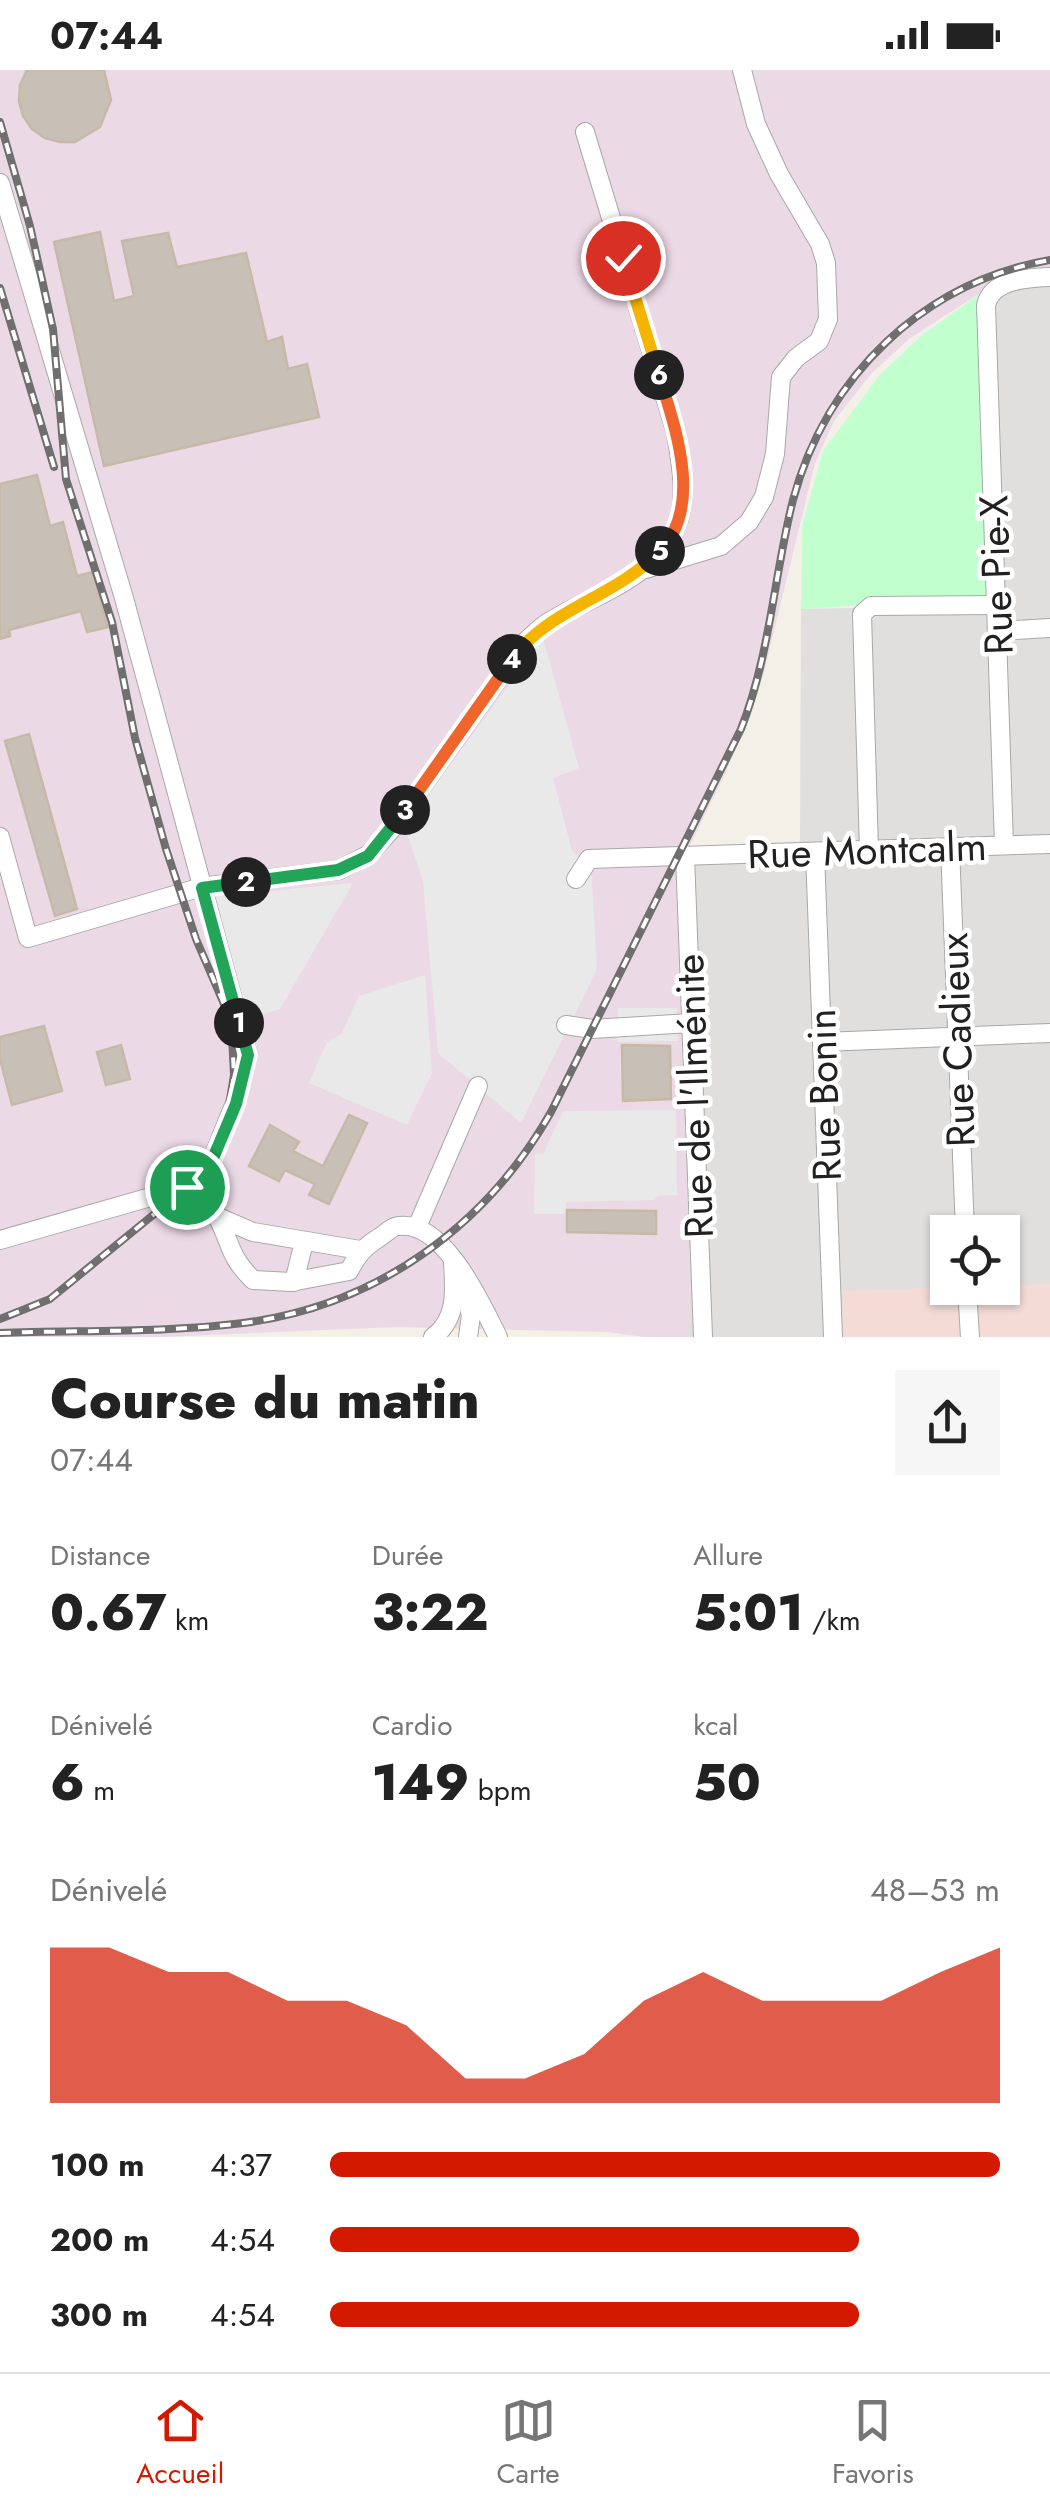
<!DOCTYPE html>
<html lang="fr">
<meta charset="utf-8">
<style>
body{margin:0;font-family:Jost,sans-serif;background:#f6f6f6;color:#222;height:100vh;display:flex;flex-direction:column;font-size:38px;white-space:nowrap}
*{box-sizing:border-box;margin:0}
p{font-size:32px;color:#767676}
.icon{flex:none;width:55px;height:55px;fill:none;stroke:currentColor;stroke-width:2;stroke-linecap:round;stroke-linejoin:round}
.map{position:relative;height:1267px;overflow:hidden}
.details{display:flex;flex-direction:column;background:#fff;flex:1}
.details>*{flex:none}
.tools{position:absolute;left:930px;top:1145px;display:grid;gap:20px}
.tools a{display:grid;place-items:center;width:90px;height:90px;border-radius:0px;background:#fff;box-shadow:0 2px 8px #0004;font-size:50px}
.pin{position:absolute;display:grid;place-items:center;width:85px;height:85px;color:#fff;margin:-42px;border:5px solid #fff;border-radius:50%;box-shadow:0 2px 10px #0007}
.km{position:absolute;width:50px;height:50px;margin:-25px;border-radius:50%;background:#222;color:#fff;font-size:28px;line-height:50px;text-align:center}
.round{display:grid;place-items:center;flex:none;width:105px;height:105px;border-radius:0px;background:#f6f6f6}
.summary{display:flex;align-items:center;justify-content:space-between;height:170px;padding:0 50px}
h1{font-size:55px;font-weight:800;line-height:75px}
.metrics{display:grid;grid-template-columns:repeat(3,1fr);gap:15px;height:170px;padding:10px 50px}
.metrics div{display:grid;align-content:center}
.metrics b{font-size:50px;font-weight:800}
.metrics small{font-size:28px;font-weight:400}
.metrics p{font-size:28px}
.chart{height:280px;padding:20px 50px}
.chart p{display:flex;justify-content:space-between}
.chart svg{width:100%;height:180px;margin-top:10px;fill:#d31900;opacity:.7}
ul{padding:0 50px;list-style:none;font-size:32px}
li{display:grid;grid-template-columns:160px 120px 1fr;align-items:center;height:75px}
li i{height:25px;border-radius:12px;background:#d31900}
.status{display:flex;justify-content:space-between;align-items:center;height:70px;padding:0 50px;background:#fff;direction:ltr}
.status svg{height:28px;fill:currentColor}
.tab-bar{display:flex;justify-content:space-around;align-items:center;height:140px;border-top:2px solid #e0e0e0;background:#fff;font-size:28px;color:#767676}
.tab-bar a{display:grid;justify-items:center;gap:5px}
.tab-bar .active{color:#d31900}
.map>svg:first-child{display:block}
.residential{fill:#e0dfde;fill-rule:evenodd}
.commercial{fill:#f4dbd6}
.industrial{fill:#ecd9e6}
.park{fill:#c2ffce}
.parking{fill:#e9e9e9}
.building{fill:#c8c0b6;stroke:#c6b9a8;stroke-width:2.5}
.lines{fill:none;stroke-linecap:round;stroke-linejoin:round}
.minor-casing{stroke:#a8a8a8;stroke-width:20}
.minor{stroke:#fff;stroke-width:18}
.rail-casing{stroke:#6f6f6f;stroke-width:8}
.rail{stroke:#fff;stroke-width:4;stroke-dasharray:11;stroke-linecap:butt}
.split-1-casing{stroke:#fff;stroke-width:20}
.split-2-casing{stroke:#fff;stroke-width:20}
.split-3-casing{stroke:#fff;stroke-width:20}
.split-4-casing{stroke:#fff;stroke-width:20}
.split-5-casing{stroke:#fff;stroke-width:20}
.split-6-casing{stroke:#fff;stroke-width:20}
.split-7-casing{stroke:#fff;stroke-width:20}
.split-1{stroke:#22a559;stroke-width:12}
.split-2{stroke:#22a559;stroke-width:12}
.split-3{stroke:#22a559;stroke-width:12}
.split-4{stroke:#f0652b;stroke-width:12}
.split-5{stroke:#f5b400;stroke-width:12}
.split-6{stroke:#f0652b;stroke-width:12}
.split-7{stroke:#f5b400;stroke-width:12}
.labels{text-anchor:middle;stroke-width:9;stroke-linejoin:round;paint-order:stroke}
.street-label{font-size:40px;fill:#212121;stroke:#fff}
</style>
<div class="status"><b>07:44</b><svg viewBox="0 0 49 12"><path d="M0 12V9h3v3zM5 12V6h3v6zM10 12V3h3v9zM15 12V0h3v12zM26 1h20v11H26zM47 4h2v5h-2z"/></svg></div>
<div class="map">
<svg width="1050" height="1267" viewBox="0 0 1050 1267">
<rect width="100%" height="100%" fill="#f3f0e7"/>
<path class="residential" d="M1050,202V1267H688L685,785L800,773L801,539L996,535L982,222L1009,205ZM948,1162H1002V1218H948Z"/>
<polygon class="commercial" points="1050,1214 1050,1267 843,1267 842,1221"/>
<polygon class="industrial" points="0,0 1050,0 1050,202 1008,205 909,269 872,303 834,351 815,393 763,606 726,702 685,785 693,1177 688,1267 644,1267 607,1262 398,1257 162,1267 0,1267"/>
<polygon class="park" points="982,222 996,527 801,539 802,456 823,381 879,306 921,266"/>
<g class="parking">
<polygon points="543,568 579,698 553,708 572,781 591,795 597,899 521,1053 438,983 423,811 405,757"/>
<polygon points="353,813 280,939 246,950 216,826"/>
<polygon points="425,905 432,1003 407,1055 309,1013 327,972 341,964 359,926"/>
<polygon points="618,938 677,938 678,971 617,972"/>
<polygon points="676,1040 677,1125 658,1126 654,1130 566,1132 565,1144 534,1144 535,1084 543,1084 563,1041"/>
</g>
<g class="building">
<polygon points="27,0 104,0 111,30 100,57 75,72 60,72 45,68 32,59 23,46 19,31 20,15"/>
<polygon points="100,162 114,231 134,226 122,171 168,163 177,197 246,183 267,272 282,267 288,299 307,294 319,347 104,396 54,172"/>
<polygon points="37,405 50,456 63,452 77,506 93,502 108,557 87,562 81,541 9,560 10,566 0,569 0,414"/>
<polygon points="29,664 77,839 55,846 5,671"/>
<polygon points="44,956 62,1021 12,1035 0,989 0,967"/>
<polygon points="121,975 130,1009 106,1015 97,982"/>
<polygon points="622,975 670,976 671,1029 623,1031"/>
<polygon points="349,1045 367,1053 329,1134 309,1125 315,1114 285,1100 279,1111 249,1096 270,1055 299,1072 293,1081 323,1096"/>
<polygon points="567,1140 656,1141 656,1164 567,1162"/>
</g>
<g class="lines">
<defs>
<g id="minor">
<path d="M0,113L124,528L248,985L235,1033L203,1112C203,1129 211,1134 218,1148C232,1176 229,1186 253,1210L291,1212L349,1201C358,1184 364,1177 380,1167C386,1163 393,1156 399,1156C444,1150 482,1235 498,1267"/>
<polyline points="646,499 721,476 749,452 764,427 775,384 781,307 796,288 819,271 828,249 826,193 820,174 779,104 756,54 742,0"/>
<polyline points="998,561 1050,558"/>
<path d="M0,767L28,868L202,817L339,800L368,785L391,760L523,574C531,567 538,559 547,553C594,524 660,508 679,449C687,422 680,390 676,363L585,62"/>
<path d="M1004,775L986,235C992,209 1028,208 1050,207"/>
<polyline points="950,777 965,1162"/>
<polyline points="869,780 862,544 871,536 996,535"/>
<polyline points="815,783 833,1267"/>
<polyline points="685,785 703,1267"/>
<polyline points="576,809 589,789 1050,774"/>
<polyline points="566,955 592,959 691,953"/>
<polyline points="823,972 1050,963"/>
<polyline points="218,1147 253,1162 360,1180"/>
<polyline points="417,1157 478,1016"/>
<polyline points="0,1170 203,1112"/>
<polyline points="294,1212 304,1172"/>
<polyline points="463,1217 471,1245 468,1267"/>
<polyline points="967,1218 970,1267"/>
<path d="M433,1267C457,1250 455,1221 453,1194"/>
</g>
</defs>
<use href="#minor" class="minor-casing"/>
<use href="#minor" class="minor"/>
<defs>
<g id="rail">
<polyline points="0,52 30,156 53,259 66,409 112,552 135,668 166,779 196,869 224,934 232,966 234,1005 227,1048 220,1066 210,1087 185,1119 50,1229 0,1249"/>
<polyline points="0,218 54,397"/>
<path d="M0,1263C80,1260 163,1263 243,1253C376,1236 486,1157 551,1042L741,659C770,586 774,505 793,430C826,306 924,212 1050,190"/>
</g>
</defs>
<use href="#rail" class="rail-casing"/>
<use href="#rail" class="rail"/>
</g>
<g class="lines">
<defs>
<polyline id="split-1" points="187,1117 203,1112 236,1034 248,985 239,953"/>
<polyline id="split-2" points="239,953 202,818 246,812"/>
<polyline id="split-3" points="246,812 338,800 368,786 405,740"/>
<polyline id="split-4" points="405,740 512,589"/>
<path id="split-5" d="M512,589C548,539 616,527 660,481"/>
<path id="split-6" d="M659,305C675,357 704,436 660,481"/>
<polyline id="split-7" points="623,188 659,305"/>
</defs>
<use href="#split-1" class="split-1-casing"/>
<use href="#split-2" class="split-2-casing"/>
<use href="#split-3" class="split-3-casing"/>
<use href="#split-4" class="split-4-casing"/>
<use href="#split-5" class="split-5-casing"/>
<use href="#split-6" class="split-6-casing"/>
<use href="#split-7" class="split-7-casing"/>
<use href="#split-1" class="split-1"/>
<use href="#split-2" class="split-2"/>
<use href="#split-3" class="split-3"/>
<use href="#split-4" class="split-4"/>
<use href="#split-5" class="split-5"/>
<use href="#split-6" class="split-6"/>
<use href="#split-7" class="split-7"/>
</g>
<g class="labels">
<g class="street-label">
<text transform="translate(996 505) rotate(-92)" y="14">Rue Pie-X</text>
<text transform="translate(867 780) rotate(-2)" y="14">Rue Montcalm</text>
<text transform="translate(957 970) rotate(-92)" y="14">Rue Cadieux</text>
<text transform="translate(824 1025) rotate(-92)" y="14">Rue Bonin</text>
<text transform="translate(694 1026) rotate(-92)" y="14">Rue de l'Ilménite</text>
</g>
</g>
</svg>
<div class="tools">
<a><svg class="icon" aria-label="locate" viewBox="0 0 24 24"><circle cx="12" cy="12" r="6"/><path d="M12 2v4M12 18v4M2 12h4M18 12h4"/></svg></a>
</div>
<div class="pin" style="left:187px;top:1117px;background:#1e9e55"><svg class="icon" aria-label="arrive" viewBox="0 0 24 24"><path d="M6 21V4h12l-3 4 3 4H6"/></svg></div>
<div class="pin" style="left:623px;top:188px;background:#d93025"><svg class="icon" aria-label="check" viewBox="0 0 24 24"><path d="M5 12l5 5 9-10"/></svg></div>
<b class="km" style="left:239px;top:953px">1</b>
<b class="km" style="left:246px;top:812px">2</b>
<b class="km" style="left:405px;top:740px">3</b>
<b class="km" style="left:512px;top:589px">4</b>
<b class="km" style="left:660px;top:481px">5</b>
<b class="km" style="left:659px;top:305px">6</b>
</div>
<section class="details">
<div class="summary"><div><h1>Course du matin</h1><p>07:44</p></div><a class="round"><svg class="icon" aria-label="share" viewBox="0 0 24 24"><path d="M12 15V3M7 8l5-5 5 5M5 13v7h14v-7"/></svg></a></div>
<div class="metrics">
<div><p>Distance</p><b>0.67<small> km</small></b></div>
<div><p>Durée</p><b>3:22</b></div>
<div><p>Allure</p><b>5:01<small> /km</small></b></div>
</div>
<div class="metrics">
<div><p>Dénivelé</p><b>6<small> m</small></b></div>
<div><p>Cardio</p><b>149<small> bpm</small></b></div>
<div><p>kcal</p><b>50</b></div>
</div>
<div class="chart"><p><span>Dénivelé</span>48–53 m</p>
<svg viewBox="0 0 160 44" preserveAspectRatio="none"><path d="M0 44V6L10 6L20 12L30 12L40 19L50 19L60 25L70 38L80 38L90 32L100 19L110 12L120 19L130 19L140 19L150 12L160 6V44z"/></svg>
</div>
<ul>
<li><b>100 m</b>4:37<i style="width:100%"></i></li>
<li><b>200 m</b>4:54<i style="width:79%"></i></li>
<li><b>300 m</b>4:54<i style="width:79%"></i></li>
</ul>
</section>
<nav class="tab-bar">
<a class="active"><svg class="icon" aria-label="home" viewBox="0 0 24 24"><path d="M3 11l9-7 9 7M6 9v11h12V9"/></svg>Accueil</a>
<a><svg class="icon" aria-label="map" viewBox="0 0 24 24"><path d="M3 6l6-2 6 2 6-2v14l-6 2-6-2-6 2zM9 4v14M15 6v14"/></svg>Carte</a>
<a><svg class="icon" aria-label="saved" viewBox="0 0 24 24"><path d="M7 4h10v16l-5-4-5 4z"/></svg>Favoris</a>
</nav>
